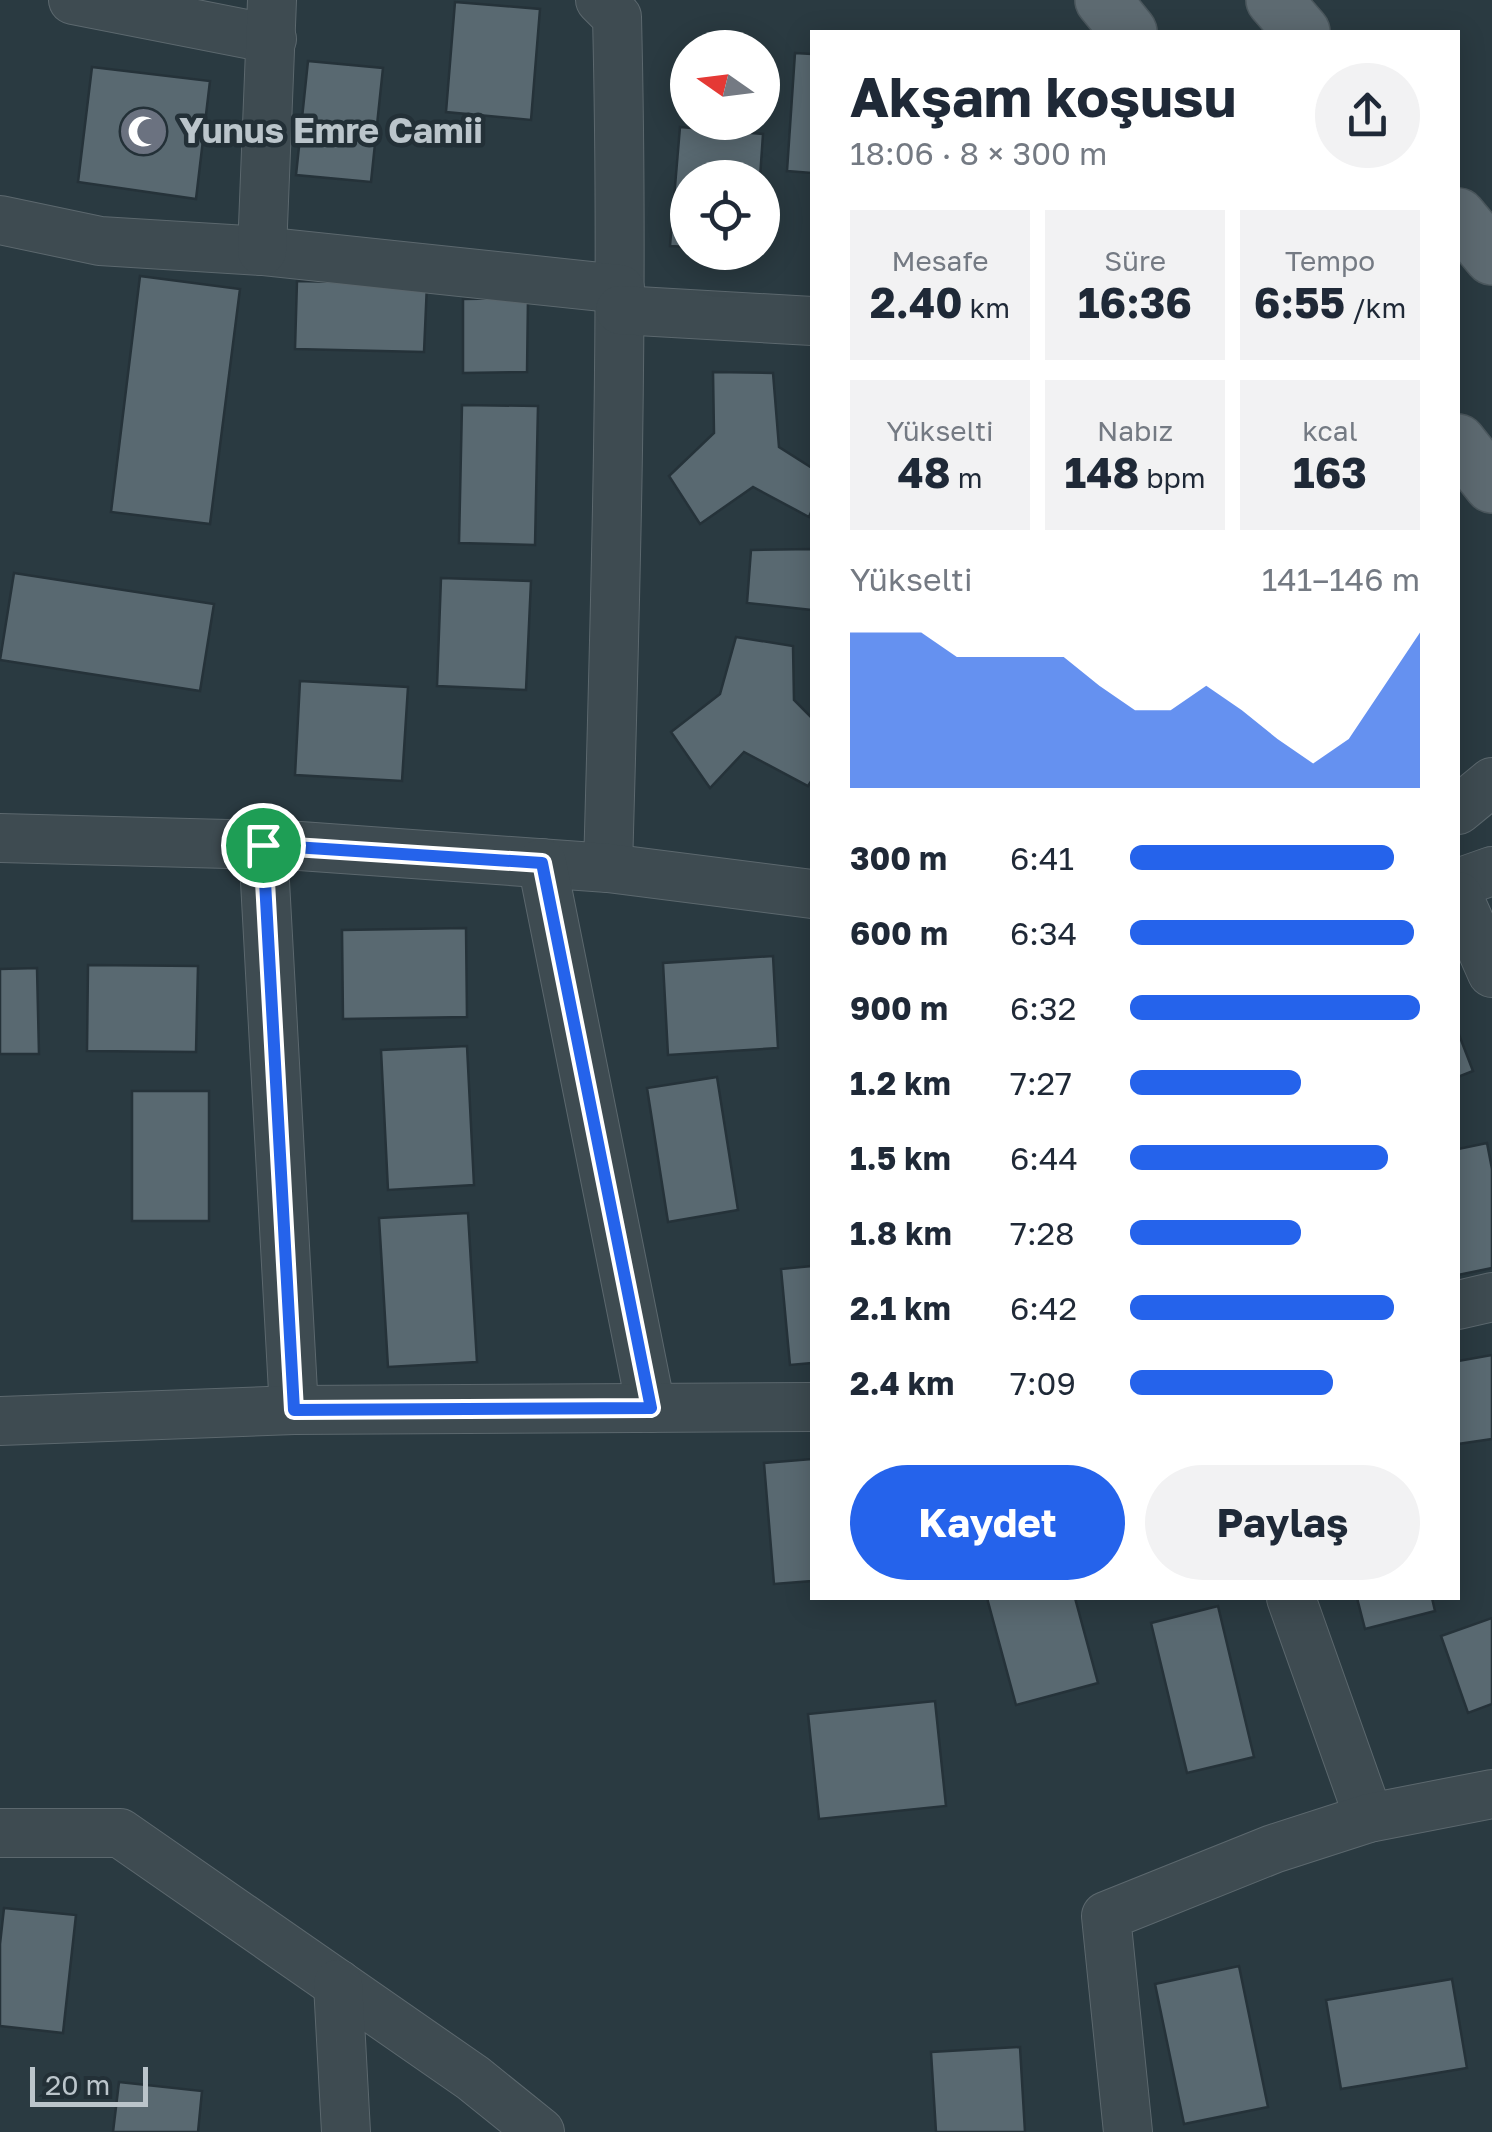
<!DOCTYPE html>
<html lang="tr">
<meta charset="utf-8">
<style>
body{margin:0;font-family:"Golos Text",sans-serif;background:#f2f2f3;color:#1f2937;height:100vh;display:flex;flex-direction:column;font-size:38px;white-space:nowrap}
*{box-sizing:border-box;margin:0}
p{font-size:32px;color:#747a83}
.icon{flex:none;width:55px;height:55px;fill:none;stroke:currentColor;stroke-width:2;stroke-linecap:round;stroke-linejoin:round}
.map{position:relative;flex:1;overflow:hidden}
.details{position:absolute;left:810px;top:30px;width:650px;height:1570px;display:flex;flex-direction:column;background:#fff;border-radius:0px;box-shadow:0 5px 25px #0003}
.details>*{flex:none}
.needle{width:65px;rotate:284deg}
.fabs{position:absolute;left:670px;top:30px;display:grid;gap:20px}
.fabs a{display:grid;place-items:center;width:110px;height:110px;border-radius:50%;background:#fff;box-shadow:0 5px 25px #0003;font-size:50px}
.scale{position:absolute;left:30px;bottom:25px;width:118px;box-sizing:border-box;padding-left:10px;border:5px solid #bbc5cb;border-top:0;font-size:28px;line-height:35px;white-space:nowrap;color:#bbc5cb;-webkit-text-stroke:8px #233037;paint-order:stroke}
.pin{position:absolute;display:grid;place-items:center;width:85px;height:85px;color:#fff;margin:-42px;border:5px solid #fff;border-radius:50%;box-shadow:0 2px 10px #0007}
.round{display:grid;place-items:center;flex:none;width:105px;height:105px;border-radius:52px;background:#f2f2f3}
.overview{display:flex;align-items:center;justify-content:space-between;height:170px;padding:0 40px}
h1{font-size:55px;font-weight:700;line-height:75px}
.stats{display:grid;grid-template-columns:repeat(3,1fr);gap:15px;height:170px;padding:10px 40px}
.stats div{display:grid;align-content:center;border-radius:0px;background:#f2f2f3;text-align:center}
.stats b{font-size:42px;font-weight:700}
.stats small{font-size:28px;font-weight:400}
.stats p{font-size:28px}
.chart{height:280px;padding:20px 40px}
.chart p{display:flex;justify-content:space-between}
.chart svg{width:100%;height:180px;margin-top:10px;fill:#2563eb;opacity:.7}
.cta{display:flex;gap:20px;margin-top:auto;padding:20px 40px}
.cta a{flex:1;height:115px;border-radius:60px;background:#2563eb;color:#fff;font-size:40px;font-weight:700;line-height:115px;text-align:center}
.cta a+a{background:#f2f2f3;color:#1f2937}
ul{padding:0 40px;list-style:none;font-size:32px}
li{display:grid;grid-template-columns:160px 120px 1fr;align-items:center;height:75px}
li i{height:25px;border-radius:12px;background:#2563eb}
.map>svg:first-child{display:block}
.building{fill:#596971;stroke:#253239;stroke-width:2.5}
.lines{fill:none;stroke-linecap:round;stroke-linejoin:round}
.minor-casing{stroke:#5c686e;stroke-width:50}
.major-casing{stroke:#4b575d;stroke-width:58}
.minor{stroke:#3e4b51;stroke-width:48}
.major{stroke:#5d6a71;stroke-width:55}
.route-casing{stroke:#fff;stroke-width:20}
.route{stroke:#2563eb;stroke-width:12}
.labels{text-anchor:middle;stroke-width:9;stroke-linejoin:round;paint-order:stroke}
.poi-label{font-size:35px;font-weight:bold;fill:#bbc5cb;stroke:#233037;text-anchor:start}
</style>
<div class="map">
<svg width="1492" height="2132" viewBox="0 0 1492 2132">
<rect width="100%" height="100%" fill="#2a3a41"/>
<g class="building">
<polygon points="455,2 540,9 531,120 446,112"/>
<polygon points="795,53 812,54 812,173 787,171"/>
<polygon points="308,61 383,68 371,182 296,175"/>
<polygon points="92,67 210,81 196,199 78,182"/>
<polygon points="680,127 763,134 760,178 688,178 688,247 670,246"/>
<polygon points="140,276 240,289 210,524 111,512"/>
<polygon points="297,281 427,284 424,352 295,349"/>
<polygon points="528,298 527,372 463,373 463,299"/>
<polygon points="713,372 773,373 779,447 812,468 812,510 809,517 753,487 700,524 669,476 714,433"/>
<polygon points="462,405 538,406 535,545 459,543"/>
<polygon points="812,549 812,610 747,603 751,550"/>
<polygon points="14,573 214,604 200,691 0,660"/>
<polygon points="441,578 531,581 526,690 437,686"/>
<polygon points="736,637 793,646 794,700 812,718 812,780 808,786 744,752 710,788 671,732 720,694"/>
<polygon points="300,681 408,687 402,781 295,775"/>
<polygon points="466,928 467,1017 343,1019 342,930"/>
<polygon points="773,956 778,1048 668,1055 663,963"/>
<polygon points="88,965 198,966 196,1052 87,1051"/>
<polygon points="37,968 39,1054 0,1054 0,969"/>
<polygon points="1458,1032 1473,1071 1458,1077"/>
<polygon points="467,1046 474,1185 388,1190 381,1050"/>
<polygon points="717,1077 738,1210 668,1222 647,1088"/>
<rect x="132" y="1091" width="77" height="130"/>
<polygon points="1487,1143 1492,1169 1492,1268 1458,1275 1458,1149"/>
<polygon points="468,1213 477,1362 388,1367 379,1218"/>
<polygon points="812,1266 812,1363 790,1365 781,1269"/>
<polygon points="1492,1355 1492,1439 1458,1444 1458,1361"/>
<polygon points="812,1459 812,1581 774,1584 764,1463"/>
<polygon points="987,1598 1075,1598 1098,1683 1016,1705"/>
<polygon points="1357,1598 1432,1598 1435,1611 1365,1629"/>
<polygon points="1218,1606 1254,1757 1187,1773 1151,1623"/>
<polygon points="1492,1618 1492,1704 1468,1713 1441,1636"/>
<polygon points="935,1701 946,1806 819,1819 808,1714"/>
<polygon points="4,1908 76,1915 63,2033 0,2026 0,1944"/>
<polygon points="1239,1966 1268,2107 1184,2124 1155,1984"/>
<polygon points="1452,1979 1467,2068 1341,2089 1326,2000"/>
<polygon points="1020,2047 1025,2132 936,2132 931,2052"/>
<polygon points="119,2082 202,2091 198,2132 113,2132"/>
</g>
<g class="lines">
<defs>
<g id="minor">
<polyline points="73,0 272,39"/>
<path d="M600,0L617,17C624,301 616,584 608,868"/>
<polyline points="0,220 100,241 262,251 620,289"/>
<polyline points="262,251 272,0"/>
<polyline points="620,310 812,321"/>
<polyline points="1458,810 1492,782"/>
<polyline points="0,838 300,846 608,868 812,894"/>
<polyline points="263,845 294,1410"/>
<polyline points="542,863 651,1408"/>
<polyline points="1458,883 1492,871"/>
<polyline points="1458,896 1492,973"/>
<polyline points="1458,1305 1492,1297"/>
<polyline points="0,1421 294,1410 812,1407"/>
<polyline points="1291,1598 1369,1818"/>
<polyline points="0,1833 120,1833 473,2078 540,2132"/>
<polyline points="338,1984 346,2132"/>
<polyline points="1128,2132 1106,1916 1273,1849 1369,1818 1492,1794"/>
</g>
<g id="major">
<polyline points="1103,0 1129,32"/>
<polyline points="1274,0 1302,32"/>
<polyline points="1458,216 1492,257"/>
<polyline points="1458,442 1492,485"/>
</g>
</defs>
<use href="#minor" class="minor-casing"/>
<use href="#major" class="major-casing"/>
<use href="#minor" class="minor"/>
<use href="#major" class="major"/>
</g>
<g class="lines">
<defs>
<polygon id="route" points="263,845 542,863 651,1408 294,1410"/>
</defs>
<use href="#route" class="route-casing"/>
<use href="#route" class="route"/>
</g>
<defs>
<symbol id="mosque-disc" viewBox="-11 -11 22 22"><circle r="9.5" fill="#6b7280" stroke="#233037"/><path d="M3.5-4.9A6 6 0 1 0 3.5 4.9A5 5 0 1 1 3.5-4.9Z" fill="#fff"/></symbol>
</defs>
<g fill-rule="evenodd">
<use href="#mosque-disc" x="116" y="104" width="55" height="55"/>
</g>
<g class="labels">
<g class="poi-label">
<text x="179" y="143">Yunus Emre Camii</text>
</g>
</g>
</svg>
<div class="fabs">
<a><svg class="needle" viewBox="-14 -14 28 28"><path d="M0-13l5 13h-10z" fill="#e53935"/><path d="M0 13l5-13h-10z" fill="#747a83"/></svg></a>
<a><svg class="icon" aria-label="locate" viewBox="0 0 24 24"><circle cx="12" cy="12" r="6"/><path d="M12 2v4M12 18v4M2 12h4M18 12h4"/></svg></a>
</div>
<div class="scale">20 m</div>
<div class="pin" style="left:263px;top:845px;background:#1e9e55"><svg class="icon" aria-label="arrive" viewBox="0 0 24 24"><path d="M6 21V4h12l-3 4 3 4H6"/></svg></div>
<section class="details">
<div class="overview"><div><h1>Akşam koşusu</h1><p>18:06 · 8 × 300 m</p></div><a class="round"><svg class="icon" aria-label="share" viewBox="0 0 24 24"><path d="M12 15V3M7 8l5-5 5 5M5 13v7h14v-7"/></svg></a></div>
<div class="stats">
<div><p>Mesafe</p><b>2.40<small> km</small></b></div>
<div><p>Süre</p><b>16:36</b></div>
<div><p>Tempo</p><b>6:55<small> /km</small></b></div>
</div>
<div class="stats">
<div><p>Yükselti</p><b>48<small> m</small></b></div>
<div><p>Nabız</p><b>148<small> bpm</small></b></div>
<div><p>kcal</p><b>163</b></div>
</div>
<div class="chart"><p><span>Yükselti</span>141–146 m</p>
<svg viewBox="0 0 160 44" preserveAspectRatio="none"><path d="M0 44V6L10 6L20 6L30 12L40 12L50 12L60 12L70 19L80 25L90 25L100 19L110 25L120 32L130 38L140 32L150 19L160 6V44z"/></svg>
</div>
<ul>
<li><b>300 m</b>6:41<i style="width:91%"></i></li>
<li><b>600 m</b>6:34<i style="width:98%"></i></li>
<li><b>900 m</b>6:32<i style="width:100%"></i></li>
<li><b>1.2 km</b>7:27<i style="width:59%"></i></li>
<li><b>1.5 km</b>6:44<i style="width:89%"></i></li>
<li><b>1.8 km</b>7:28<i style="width:59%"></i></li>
<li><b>2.1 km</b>6:42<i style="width:91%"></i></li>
<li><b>2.4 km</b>7:09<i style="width:70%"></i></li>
</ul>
<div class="cta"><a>Kaydet</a><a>Paylaş</a></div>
</section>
</div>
